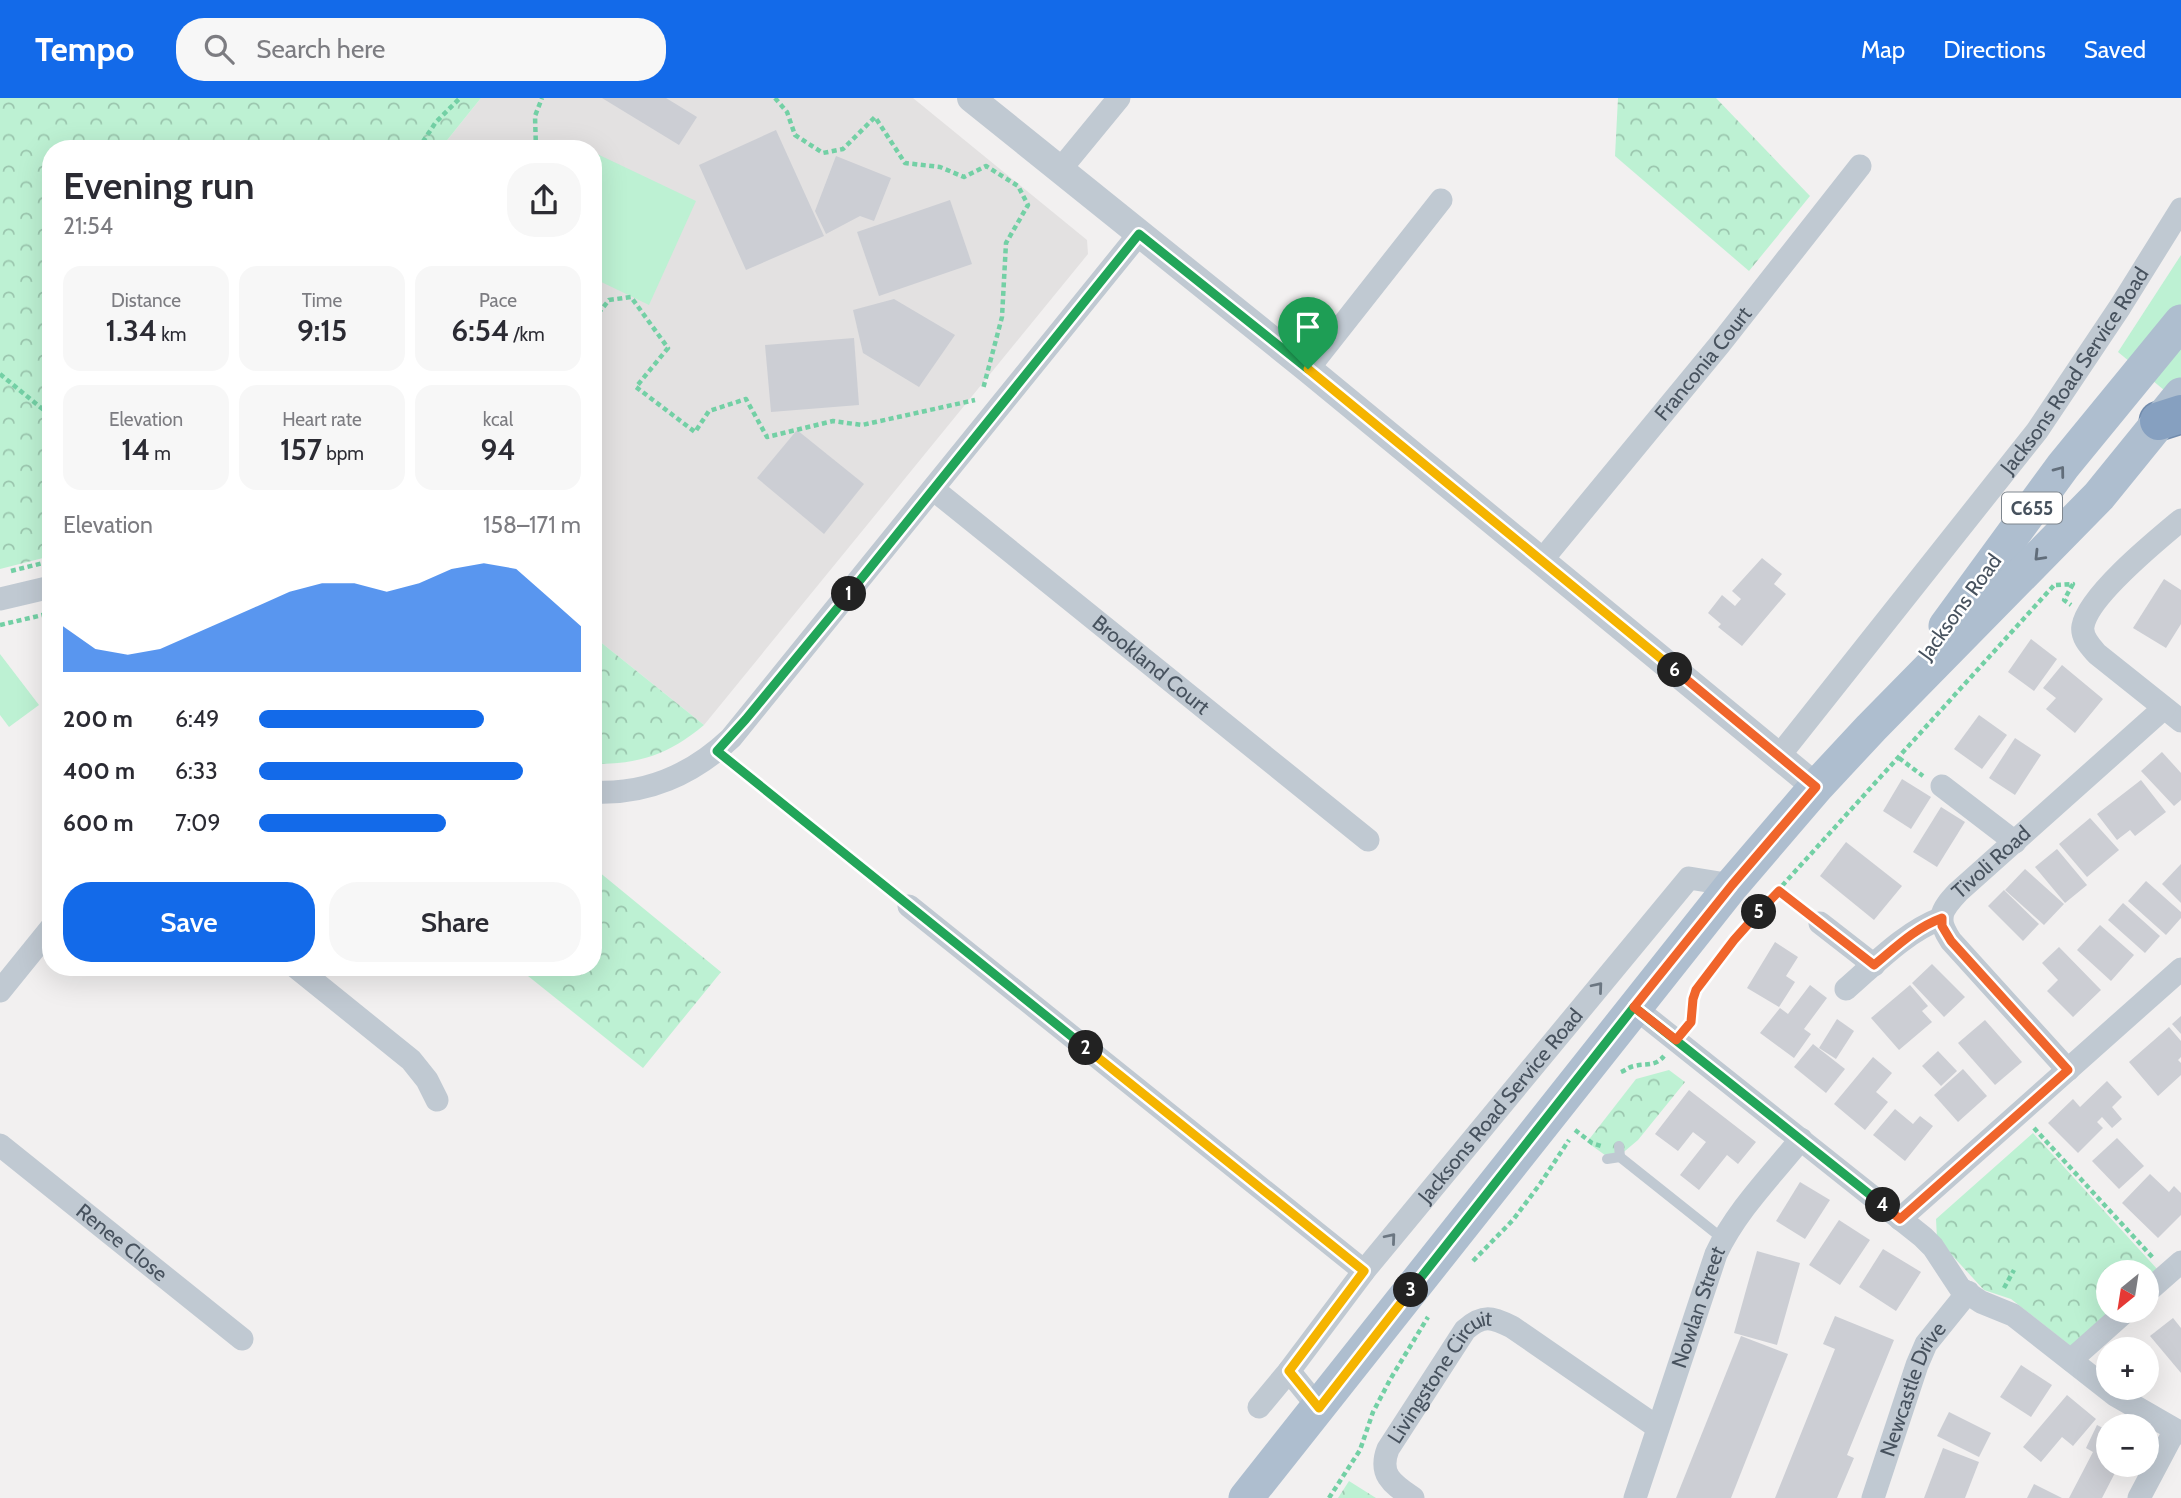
<!DOCTYPE html>
<meta charset="utf-8">
<style>
body{margin:0;font-family:Cabin,sans-serif;background:#f7f7f7;color:#2b2b33;height:100vh;display:flex;flex-direction:column;font-size:26px;white-space:nowrap}
*{box-sizing:border-box;margin:0}
p{font-size:23px;color:#7c7c81}
.icon{flex:none;width:38px;height:38px;fill:none;stroke:currentColor;stroke-width:2;stroke-linecap:round;stroke-linejoin:round}
.map{position:relative;flex:1;overflow:hidden}
.details{position:absolute;left:42px;top:42px;width:560px;height:836px;display:flex;flex-direction:column;background:#fff;border-radius:28px;box-shadow:0 7px 28px #0002}
.details>*{flex:none}
.needle{width:46px;rotate:210deg}
.controls{position:absolute;left:2096px;top:1162px;display:grid;gap:14px}
.controls a{display:grid;place-items:center;width:63px;height:63px;border-radius:50%;background:#fff;box-shadow:0 7px 28px #0002;font-size:35px}
.pin{position:absolute;display:grid;place-items:center;width:60px;height:60px;color:#fff;margin:-72px -30px;border-radius:50% 50% 50% 0;rotate:-45deg;box-shadow:0 0 7px #0007}
.pin .icon{rotate:45deg}
.km{position:absolute;width:35px;height:35px;margin:-18px;border-radius:50%;background:#222;color:#fff;font-size:19px;line-height:35px;text-align:center}
.round{display:grid;place-items:center;flex:none;width:74px;height:74px;border-radius:28px;background:#f7f7f7}
.overview{display:flex;align-items:center;justify-content:space-between;height:119px;padding:0 21px}
h1{font-size:38px;font-weight:600;line-height:52px}
.metrics{display:grid;grid-template-columns:repeat(3,1fr);gap:10px;height:119px;padding:7px 21px}
.metrics div{display:grid;align-content:center;border-radius:18px;background:#f7f7f7;text-align:center}
.metrics b{font-size:30px;font-weight:600}
.metrics small{font-size:19px;font-weight:400}
.metrics p{font-size:19px}
.chart{height:196px;padding:14px 21px}
.chart p{display:flex;justify-content:space-between}
.chart svg{width:100%;height:126px;margin-top:7px;fill:#136ae9;opacity:.7}
.primary-button{display:flex;gap:14px;margin-top:auto;padding:14px 21px}
.primary-button a{flex:1;height:80px;border-radius:28px;background:#136ae9;color:#fff;font-size:28px;font-weight:600;line-height:80px;text-align:center}
.primary-button a+a{background:#f7f7f7;color:#2b2b33}
ul{padding:0 21px;list-style:none;font-size:23px}
li{display:grid;grid-template-columns:112px 84px 1fr;align-items:center;height:52px}
li i{height:18px;border-radius:9px;background:#136ae9}
header{display:flex;align-items:center;gap:42px;box-sizing:border-box;height:98px;padding:0 35px;background:#136ae9;color:#fff}
header strong{font-size:33px}
nav{display:flex;gap:38px;margin-inline-start:auto;font-size:24px}
.search{width:490px;height:63px;background:#f7f7f7;display:flex;align-items:center;gap:18px;box-sizing:border-box;padding:0 24px;border-radius:28px;color:#7c7c81;font-size:26px}
.map>svg:first-child{display:block}
.education{fill:#e3e1e1}
.grass{fill:#bdf1d3}
.park{fill:url(#park-crowns)}
.building{fill:#ccced4}
.lines{fill:none;stroke-linecap:round;stroke-linejoin:round}
.motorway-casing{stroke:#718bac;stroke-width:41}
.path{stroke:#73d0a5;stroke-width:4.5;stroke-dasharray:5 3.5;stroke-linecap:butt}
.service{stroke:#c0c9d2;stroke-width:10}
.minor{stroke:#c0c9d2;stroke-width:23}
.tertiary{stroke:#c0c9d2;stroke-width:28}
.primary{stroke:#aebecf;stroke-width:35}
.motorway{stroke:#86a0c0;stroke-width:38}
.oneway{stroke:#616d7a}
.oneway2{stroke:#6b7681}
.split-1-casing{stroke:#fff;stroke-width:14}
.split-2-casing{stroke:#fff;stroke-width:14}
.split-3-casing{stroke:#fff;stroke-width:14}
.split-4-casing{stroke:#fff;stroke-width:14}
.split-5-casing{stroke:#fff;stroke-width:14}
.split-6-casing{stroke:#fff;stroke-width:14}
.split-7-casing{stroke:#fff;stroke-width:14}
.split-1{stroke:#22a559;stroke-width:9}
.split-2{stroke:#22a559;stroke-width:9}
.split-3{stroke:#f5b400;stroke-width:9}
.split-4{stroke:#22a559;stroke-width:9}
.split-5{stroke:#f0652b;stroke-width:9}
.split-6{stroke:#f0652b;stroke-width:9}
.split-7{stroke:#f5b400;stroke-width:9}
.labels{text-anchor:middle;stroke-width:5;stroke-linejoin:round;paint-order:stroke}
.shield{fill:#fff;stroke:#7e868e;stroke-width:2}
.shield-label{font-size:19px;font-weight:bold;fill:#47525e}
.street-label{font-size:21px;fill:#47525e;stroke:#fff}
</style>
<header>
<strong>Tempo</strong>
<div class="search"><svg class="icon" aria-label="search" viewBox="0 0 24 24"><circle cx="10" cy="10" r="6"/><path d="M15 15l6 6"/></svg>Search here</div>
<nav><a>Map</a><a>Directions</a><a>Saved</a></nav>
</header>
<div class="map">
<svg width="2181" height="1400" viewBox="0 0 2181 1400">
<defs>
<pattern id="park-crowns" width="20" height="18" patternUnits="userSpaceOnUse" patternTransform="scale(1.75)"><rect width="20" height="18" fill="#bdf1d3"/><path d="M2 6a3 3 0 1 1 6 0M12 15a3 3 0 1 1 6 0" fill="none" stroke="#9bc6ae"/></pattern>
</defs>
<rect width="100%" height="100%" fill="#f2f0f0"/>
<polygon class="education" points="481,0 913,0 1087,142 1088,156 704,627 593,538 593,51 440,51"/>
<g class="grass">
<polygon points="593,54 696,103 649,207 593,180"/>
<polygon points="2181,157 2181,306 2118,254"/>
<polygon points="0,556 39,607 9,629 0,617"/>
</g>
<g class="park">
<polygon points="0,0 481,0 440,51 51,51 51,458 0,471"/>
<polygon points="1618,0 1716,0 1810,98 1749,173 1615,58"/>
<path d="M593,538L704,627C668,657 640,666 593,666Z"/>
<polygon points="593,769 721,874 643,970 518,870 593,870"/>
<polygon points="1669,972 1685,984 1638,1042 1613,1063 1587,1044 1636,981"/>
<polygon points="2033,1035 2158,1172 2147,1182 2147,1174 2109,1174 2109,1213 2113,1213 2072,1249 2011,1201 1984,1192 1937,1141 1936,1121"/>
<polygon points="1349,1383 1376,1400 1338,1400"/>
</g>
<g class="building">
<polygon points="602,0 666,0 697,19 679,47"/>
<polygon points="776,32 824,138 746,172 699,67"/>
<polygon points="836,58 891,80 874,123 860,118 826,136 815,113"/>
<polygon points="950,102 972,166 879,198 857,134"/>
<polygon points="894,201 955,237 919,289 863,255 853,212"/>
<polygon points="854,240 859,307 771,314 765,247"/>
<polygon points="797,332 864,386 824,436 757,380"/>
<polygon points="1762,460 1782,476 1774,486 1786,496 1742,548 1718,529 1721,526 1708,515 1722,497 1735,508 1741,501 1732,493"/>
<polygon points="2164,481 2181,492 2181,526 2166,550 2133,530"/>
<polygon points="2031,541 2057,561 2034,593 2008,574"/>
<polygon points="2062,567 2103,601 2075,635 2046,611 2056,600 2043,590"/>
<polygon points="1979,617 2007,637 1982,671 1954,651"/>
<polygon points="2015,640 2041,657 2015,697 1989,680"/>
<polygon points="2162,654 2181,675 2181,702 2174,708 2141,673"/>
<polygon points="1902,681 1931,699 1911,731 1883,713"/>
<polygon points="2141,682 2166,714 2135,738 2130,732 2117,742 2097,716"/>
<polygon points="1941,709 1965,724 1937,769 1913,754"/>
<polygon points="2090,720 2119,752 2087,779 2059,746"/>
<polygon points="1846,744 1902,788 1874,822 1820,778"/>
<polygon points="2057,751 2087,787 2065,805 2035,769"/>
<polygon points="2181,766 2181,805 2162,786"/>
<polygon points="2025,771 2064,806 2044,827 2005,792"/>
<polygon points="2146,783 2181,814 2181,820 2166,837 2128,803"/>
<polygon points="2004,792 2039,826 2023,843 1988,808"/>
<polygon points="2123,805 2160,838 2145,855 2108,822"/>
<polygon points="2100,827 2134,857 2111,883 2077,852"/>
<polygon points="1775,844 1798,859 1786,878 1795,884 1779,909 1747,890"/>
<polygon points="2059,849 2101,892 2073,919 2047,893 2058,882 2042,865"/>
<polygon points="1932,866 1965,899 1944,919 1912,885"/>
<polygon points="1810,887 1827,900 1804,931 1811,936 1794,960 1760,935 1780,910 1788,916"/>
<polygon points="1910,887 1928,908 1922,913 1932,924 1899,952 1871,920"/>
<polygon points="2181,918 2181,936 2172,926"/>
<polygon points="1837,921 1854,933 1836,961 1819,950"/>
<polygon points="1985,922 2022,964 1995,987 1958,945"/>
<polygon points="2169,929 2181,943 2181,959 2178,962 2181,965 2181,977 2158,998 2129,964"/>
<polygon points="1813,946 1845,971 1826,995 1794,969"/>
<polygon points="1938,953 1957,973 1941,988 1922,968"/>
<polygon points="1873,959 1892,975 1876,994 1888,1004 1865,1032 1834,1006"/>
<polygon points="1963,971 1987,998 1958,1024 1934,997"/>
<polygon points="2107,983 2122,999 2112,1009 2122,1021 2112,1030 2102,1019 2097,1024 2103,1030 2078,1055 2048,1025 2073,1001 2080,1009"/>
<polygon points="1689,992 1756,1044 1738,1066 1727,1057 1699,1092 1680,1077 1706,1044 1693,1034 1678,1053 1655,1036"/>
<polygon points="1895,1011 1913,1026 1920,1018 1933,1028 1905,1063 1873,1037"/>
<polygon points="2117,1040 2144,1068 2119,1091 2092,1063"/>
<polygon points="2150,1076 2169,1094 2174,1088 2181,1095 2181,1117 2158,1140 2122,1105"/>
<polygon points="1800,1084 1830,1102 1805,1141 1776,1123"/>
<polygon points="1839,1122 1870,1142 1840,1187 1809,1167"/>
<polygon points="1883,1151 1921,1174 1896,1213 1859,1189"/>
<polygon points="1757,1153 1800,1165 1777,1247 1734,1235"/>
<polygon points="1835,1218 1894,1242 1847,1357 1854,1360 1837,1400 1775,1400 1835,1251 1823,1246"/>
<polygon points="2173,1220 2181,1230 2181,1275 2150,1238"/>
<polygon points="1741,1238 1788,1256 1731,1400 1676,1400"/>
<polygon points="2021,1267 2052,1287 2031,1319 2000,1299"/>
<polygon points="2067,1297 2096,1321 2073,1348 2062,1339 2041,1364 2023,1349"/>
<polygon points="1949,1314 1991,1335 1979,1359 1937,1338"/>
<polygon points="2097,1327 2109,1333 2109,1367 2119,1367 2102,1400 2069,1400 2093,1354 2086,1350"/>
<polygon points="1943,1350 1979,1364 1965,1400 1924,1400"/>
<polygon points="2034,1386 2062,1400 2027,1400"/>
</g>
<g class="lines">
<defs>
<polyline id="motorway" points="2159,323 2181,316"/>
</defs>
<use href="#motorway" class="motorway-casing"/>
<g class="path">
<polyline points="775,0 787,14 795,37 823,55 843,51 875,19 905,65 940,69 964,79 986,68 1018,88 1028,107 1006,145 1002,219 983,291"/>
<polyline points="418,51 436,24 460,0"/>
<polyline points="536,51 535,18 542,0"/>
<polyline points="593,222 609,202 631,199 668,250 636,289 695,334 709,313 746,301 767,339 833,323 862,327 975,302"/>
<polyline points="0,276 51,318"/>
<polyline points="11,473 51,463"/>
<polyline points="2056,487 2073,486 2064,502 2071,507"/>
<polyline points="0,527 51,515"/>
<polyline points="1899,660 1923,678"/>
<polyline points="732,666 892,794"/>
<polyline points="1779,793 1805,814"/>
<path d="M1689,926C1695,916 1692,903 1697,892L1733,842L2056,485"/>
<path d="M1621,974C1626,972 1629,969 1634,968C1646,965 1655,969 1664,958"/>
<polyline points="2034,1030 2154,1161"/>
<polyline points="1575,1032 1592,1045 1601,1048"/>
<polyline points="1473,1163 1513,1122 1540,1086 1569,1042"/>
<polyline points="2004,1190 2014,1172"/>
<polyline points="1329,1400 1360,1352 1373,1314 1391,1280 1428,1219"/>
</g>
<g class="service">
<polyline points="1620,1059 1723,1141"/>
<polyline points="1607,1061 1620,1059 1619,1048"/>
</g>
<g class="minor">
<polyline points="1059,73 1119,0"/>
<polyline points="1308,271 1441,102"/>
<path id="s1" d="M933,391L1368,742"/>
<path d="M2181,422C2157,442 2088,498 2083,528C2081,539 2090,548 2097,556L2181,623"/>
<path id="s2" d="M1542,462L1720,246L1860,68"/>
<polyline points="0,501 51,489"/>
<path id="s3" d="M1779,658L2037,333L2120,209L2181,111"/>
<polyline points="1942,688 2015,744"/>
<path d="M593,694C646,697 693,676 731,640L1139,136"/>
<polyline points="909,808 1364,1173"/>
<polyline points="1820,825 1874,867"/>
<polyline points="297,870 411,962 427,982 437,1002"/>
<path d="M1846,891C1876,865 1905,834 1942,820"/>
<polyline points="0,893 51,830"/>
<polyline points="1634,909 1923,1139 1933,1149 1960,1190 1981,1204 2013,1217 2115,1297 2181,1335"/>
<path id="s4" d="M2068,972L1951,843C1936,821 1940,813 1958,794L2164,610"/>
<path id="s5" d="M0,1047L242,1241"/>
<polyline points="1900,1121 2181,871"/>
<polyline points="2147,1194 2181,1164"/>
<polyline points="2071,1262 2126,1213"/>
<polyline points="1259,1309 1289,1273"/>
<path id="s6" d="M1319,1310L1289,1273L1364,1173L1689,780L1732,787"/>
<path id="s7" d="M1413,1400C1393,1386 1378,1377 1388,1351L1465,1232C1483,1216 1492,1219 1512,1229L1657,1329"/>
<path id="s8" d="M1635,1400L1716,1156C1736,1113 1772,1077 1801,1041"/>
<path id="s9" d="M1873,1400L1917,1267L1926,1246L1968,1194"/>
<polyline points="2139,1400 2175,1332"/>
</g>
<polyline class="tertiary" points="971,0 1308,271 1816,689"/>
<g class="primary">
<polyline points="1946,528 2063,368 2181,224"/>
<polyline points="1246,1400 1732,787 1816,689 1871,630 2099,398 2181,297"/>
</g>
<use href="#motorway" class="motorway"/>
</g>
<defs><path id="oneway-chevron" d="M-2-3.5L2.5 0L-2 3.5" fill="none" stroke-width="1.6" stroke-linecap="round" stroke-linejoin="round" transform="scale(1.75)"/></defs>
<g class="oneway">
<use href="#oneway-chevron" transform="translate(2060 373) rotate(-53)"/>
<use href="#oneway-chevron" transform="translate(2039 458) rotate(134)"/>
</g>
<g class="oneway2">
<use href="#oneway-chevron" transform="translate(1598 889) rotate(-50)"/>
<use href="#oneway-chevron" transform="translate(1391 1140) rotate(-50)"/>
</g>
<g class="lines">
<defs>
<polyline id="split-1" points="849,496 1139,136 1308,271"/>
<polyline id="split-2" points="849,496 746,621 717,653 1086,950"/>
<polyline id="split-3" points="1086,950 1364,1173 1289,1273 1319,1310 1411,1192"/>
<polyline id="split-4" points="1411,1192 1634,909 1883,1107"/>
<path id="split-5" d="M1759,814L1779,793L1874,867C1896,849 1915,830 1942,820V828L1951,843L2068,972L1900,1121L1883,1107"/>
<polyline id="split-6" points="1675,572 1816,689 1732,787 1634,909 1676,942 1691,924 1693,901 1696,892 1734,842 1759,814"/>
<polyline id="split-7" points="1308,271 1675,572"/>
</defs>
<use href="#split-1" class="split-1-casing"/>
<use href="#split-2" class="split-2-casing"/>
<use href="#split-3" class="split-3-casing"/>
<use href="#split-4" class="split-4-casing"/>
<use href="#split-5" class="split-5-casing"/>
<use href="#split-6" class="split-6-casing"/>
<use href="#split-7" class="split-7-casing"/>
<use href="#split-1" class="split-1"/>
<use href="#split-2" class="split-2"/>
<use href="#split-3" class="split-3"/>
<use href="#split-4" class="split-4"/>
<use href="#split-5" class="split-5"/>
<use href="#split-6" class="split-6"/>
<use href="#split-7" class="split-7"/>
</g>
<g class="labels">
<rect class="shield" x="2002" y="394.5" width="60" height="31" rx="5"/>
<g class="shield-label">
<text x="2032" y="417">C655</text>
</g>
<g class="street-label">
<text dy="7" stroke="none"><textPath href="#s2" startOffset="254">Franconia Court</textPath></text>
<text dy="7" stroke="none"><textPath href="#s3" startOffset="486">Jacksons Road Service Road</textPath></text>
<text transform="translate(1960 509) rotate(-54)" y="7">Jacksons Road</text>
<text dy="7" stroke="none"><textPath href="#s1" startOffset="280">Brookland Court</textPath></text>
<text dy="7" stroke="none"><textPath href="#s4" startOffset="275">Tivoli Road</textPath></text>
<text dy="7" stroke="none"><textPath href="#s6" startOffset="387">Jacksons Road Service Road</textPath></text>
<text dy="7" stroke="none"><textPath href="#s5" startOffset="156">Renee Close</textPath></text>
<text dy="7" stroke="none"><textPath href="#s8" startOffset="201">Nowlan Street</textPath></text>
<text dy="7" stroke="none"><textPath href="#s7" startOffset="152">Livingstone Circuit</textPath></text>
<text dy="7" stroke="none"><textPath href="#s9" startOffset="116">Newcastle Drive</textPath></text>
</g>
</g>
</svg>
<div class="controls">
<a><svg class="needle" viewBox="-14 -14 28 28"><path d="M0-13l5 13h-10z" fill="#e53935"/><path d="M0 13l5-13h-10z" fill="#7c7c81"/></svg></a>
<a>+</a>
<a>−</a>
</div>
<div class="pin" style="left:1308px;top:271px;background:#1e9e55"><svg class="icon" aria-label="arrive" viewBox="0 0 24 24"><path d="M6 21V4h12l-3 4 3 4H6"/></svg></div>
<b class="km" style="left:849px;top:496px">1</b>
<b class="km" style="left:1086px;top:950px">2</b>
<b class="km" style="left:1411px;top:1192px">3</b>
<b class="km" style="left:1883px;top:1107px">4</b>
<b class="km" style="left:1759px;top:814px">5</b>
<b class="km" style="left:1675px;top:572px">6</b>
<section class="details">
<div class="overview"><div><h1>Evening run</h1><p>21:54</p></div><a class="round"><svg class="icon" aria-label="share" viewBox="0 0 24 24"><path d="M12 15V3M7 8l5-5 5 5M5 13v7h14v-7"/></svg></a></div>
<div class="metrics">
<div><p>Distance</p><b>1.34<small> km</small></b></div>
<div><p>Time</p><b>9:15</b></div>
<div><p>Pace</p><b>6:54<small> /km</small></b></div>
</div>
<div class="metrics">
<div><p>Elevation</p><b>14<small> m</small></b></div>
<div><p>Heart rate</p><b>157<small> bpm</small></b></div>
<div><p>kcal</p><b>94</b></div>
</div>
<div class="chart"><p><span>Elevation</span>158–171 m</p>
<svg viewBox="0 0 160 44" preserveAspectRatio="none"><path d="M0 44V28L10 36L20 38L30 36L40 31L50 26L60 21L70 16L80 13L90 13L100 16L110 13L120 8L130 6L140 8L150 18L160 28V44z"/></svg>
</div>
<ul>
<li><b>200 m</b>6:49<i style="width:70%"></i></li>
<li><b>400 m</b>6:33<i style="width:82%"></i></li>
<li><b>600 m</b>7:09<i style="width:58%"></i></li>
</ul>
<div class="primary-button"><a>Save</a><a>Share</a></div>
</section>
</div>
